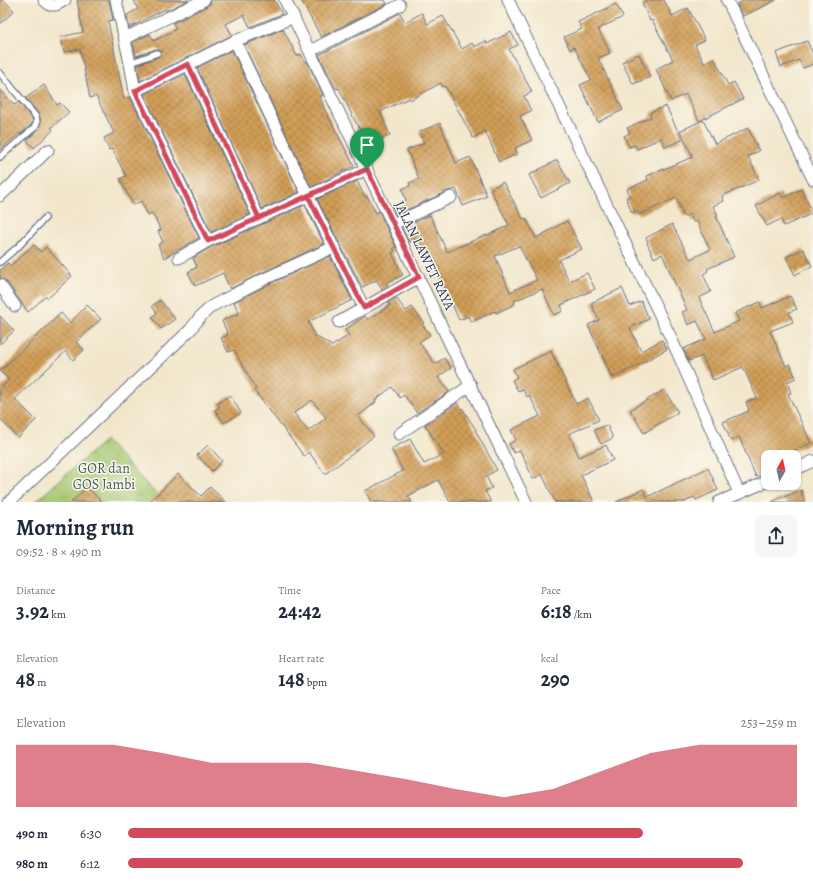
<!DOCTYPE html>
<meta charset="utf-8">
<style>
body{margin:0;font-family:Alegreya,serif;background:#f6f6f7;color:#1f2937;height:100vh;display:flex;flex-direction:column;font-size:15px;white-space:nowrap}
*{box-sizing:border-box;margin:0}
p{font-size:13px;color:#747a83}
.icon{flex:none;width:22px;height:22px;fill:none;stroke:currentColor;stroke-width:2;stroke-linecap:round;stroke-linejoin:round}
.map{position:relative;height:502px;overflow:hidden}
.side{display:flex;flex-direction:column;background:#fff;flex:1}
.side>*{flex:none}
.needle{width:26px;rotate:8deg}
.buttons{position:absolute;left:761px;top:450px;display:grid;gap:8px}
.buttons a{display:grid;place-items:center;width:40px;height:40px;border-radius:8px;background:#fff;box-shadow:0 1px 3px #0004;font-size:20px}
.pin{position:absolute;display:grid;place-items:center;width:34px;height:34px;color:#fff;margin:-41px -17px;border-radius:50% 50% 50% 0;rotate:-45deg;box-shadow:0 0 4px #0007}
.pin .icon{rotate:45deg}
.round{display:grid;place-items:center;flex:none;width:42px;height:42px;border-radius:8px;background:#f6f6f7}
.summary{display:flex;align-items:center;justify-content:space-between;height:68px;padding:0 16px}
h1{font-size:22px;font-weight:600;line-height:30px}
.stats{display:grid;grid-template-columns:repeat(3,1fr);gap:6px;height:68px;padding:4px 16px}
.stats div{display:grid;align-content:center}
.stats b{font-size:20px;font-weight:600}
.stats small{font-size:11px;font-weight:400}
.stats p{font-size:11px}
.chart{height:112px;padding:8px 16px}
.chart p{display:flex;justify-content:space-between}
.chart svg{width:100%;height:72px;margin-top:4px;fill:#d1495b;opacity:.7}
ul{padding:0 16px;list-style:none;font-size:13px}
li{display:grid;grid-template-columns:64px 48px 1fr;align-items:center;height:30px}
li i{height:10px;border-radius:5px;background:#d1495b}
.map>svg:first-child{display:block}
.park{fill:url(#park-tufts);stroke:#607c68}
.building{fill:url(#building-cross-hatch);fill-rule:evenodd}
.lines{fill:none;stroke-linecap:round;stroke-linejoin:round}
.lane-casing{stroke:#666f84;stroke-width:8}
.street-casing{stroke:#666f84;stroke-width:13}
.lane{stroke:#fff;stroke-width:5.5}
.street{stroke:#fff;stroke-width:11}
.route-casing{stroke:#fff;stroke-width:8}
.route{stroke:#d1495b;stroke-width:5}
.labels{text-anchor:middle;stroke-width:3;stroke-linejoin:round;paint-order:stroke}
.street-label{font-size:14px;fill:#1b2f5e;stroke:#fbf7ec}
.park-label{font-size:14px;fill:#445d64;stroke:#fbf7ec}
</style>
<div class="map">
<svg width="813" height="502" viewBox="0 0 813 502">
<defs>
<pattern id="park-tufts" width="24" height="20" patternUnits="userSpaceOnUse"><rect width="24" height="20" fill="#a5c871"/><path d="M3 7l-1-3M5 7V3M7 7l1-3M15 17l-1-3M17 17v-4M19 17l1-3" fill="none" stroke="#8dac64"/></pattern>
<pattern id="building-cross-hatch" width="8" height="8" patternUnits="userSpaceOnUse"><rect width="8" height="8" fill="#d19e57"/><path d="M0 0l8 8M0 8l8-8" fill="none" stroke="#a9814b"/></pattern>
</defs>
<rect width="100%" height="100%" fill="#fbf7ec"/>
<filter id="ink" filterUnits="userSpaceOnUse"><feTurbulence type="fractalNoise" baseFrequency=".025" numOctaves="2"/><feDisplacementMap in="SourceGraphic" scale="8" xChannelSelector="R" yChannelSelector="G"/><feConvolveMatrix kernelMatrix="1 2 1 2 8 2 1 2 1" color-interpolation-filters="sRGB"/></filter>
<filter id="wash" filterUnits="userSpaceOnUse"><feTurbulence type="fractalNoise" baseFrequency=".012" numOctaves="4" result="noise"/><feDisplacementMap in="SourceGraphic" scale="16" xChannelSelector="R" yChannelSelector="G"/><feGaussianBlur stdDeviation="0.9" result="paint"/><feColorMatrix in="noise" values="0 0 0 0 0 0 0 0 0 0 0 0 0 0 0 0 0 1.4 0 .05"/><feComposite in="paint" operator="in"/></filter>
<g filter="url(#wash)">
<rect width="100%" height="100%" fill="#f2e7cc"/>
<polygon class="park" points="105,440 164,502 35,502"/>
<g id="blocks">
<g class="building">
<polygon points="0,0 4,0 14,11 0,24"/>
<polygon points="77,0 109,0 113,20 108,21 124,99 130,97 199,238 164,258 158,245 163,242 158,231 161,230 152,213 148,215 141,201 133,205 120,179 126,176 112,149 109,150 104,138 114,133 96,96 90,98 80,49 64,52 61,37 83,32"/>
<polygon points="134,0 188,0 166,11 165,9 129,28 127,15 138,9"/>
<polygon points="211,0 274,0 282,14 250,27 244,15 226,24 232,35 140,81 137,65 158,57 160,55 161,52 159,50 156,49 136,56 133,42 150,34 154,41 176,29 173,23 207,6 210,4"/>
<polygon points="301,0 385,0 387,4 321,37"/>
<polygon points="649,0 664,0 672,16 688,8 705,40 695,45 704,63 714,58 728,85 734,82 743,99 699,121 686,94 671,101 656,69 673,60 652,20 650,21 642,3"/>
<polygon points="745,0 776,0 743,16 737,4"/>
<polygon points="616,4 623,17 598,29 610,53 598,58 623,110 598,122 580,85 591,80 574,47 570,50 564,37 582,29 578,22"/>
<polygon points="400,13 405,22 422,13 427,24 443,16 462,49 472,43 474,47 486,41 487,44 511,32 518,45 509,49 532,92 524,96 531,111 520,116 532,140 515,148 517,154 499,162 485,131 473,138 445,86 443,87 441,83 410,100 409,98 380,112 390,135 366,145 357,123 356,123 339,88 336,89 319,55"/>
<polygon points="283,29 297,56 301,54 305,62 307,61 323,95 320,97 325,110 354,166 311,187 244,45"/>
<polygon points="807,41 813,54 813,64 803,68 799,60 781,67 776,53"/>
<polygon points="232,50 299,192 262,209 197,68"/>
<polygon points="639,54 650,77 633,84 622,62"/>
<polygon points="185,74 250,214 211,232 144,94"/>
<polygon points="44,85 57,105 60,103 69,112 51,128 53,130 34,148 27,140 38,130 41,122 39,114 26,98"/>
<polygon points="0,89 14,105 19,102 32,119 33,122 31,125 21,134 20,133 0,150"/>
<polygon points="666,106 682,140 665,147 661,138 637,149 635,145 629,147 624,136 630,133 627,128 651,117 650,113"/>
<polygon points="703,120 715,144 748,128 759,151 748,156 759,180 722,196 724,201 713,206 718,216 716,216 734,257 707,269 708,271 703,274 711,292 699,298 715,332 739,321 735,313 760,302 762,308 790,296 797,309 789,312 793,322 770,331 786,366 790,364 796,378 787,382 791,393 788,394 811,443 779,457 768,457 768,472 756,477 739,437 731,441 723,422 749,411 746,402 757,398 743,367 713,380 702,356 689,361 683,349 706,339 697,321 688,325 682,312 687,310 662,254 654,258 647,243 648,242 646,238 672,224 690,259 710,250 697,221 693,222 690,214 684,217 676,198 639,215 637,211 632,213 626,198 630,196 627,189 648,180 647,176 693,157 680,131"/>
<polygon points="440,123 456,163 470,157 487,196 463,206 456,189 448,191 396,215 392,206 406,200 402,189 410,186 409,183 419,179 407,150 424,143 419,132"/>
<polygon points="557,160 570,183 541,198 529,175"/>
<polygon points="357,181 365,197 367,196 376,213 379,211 396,247 393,248 395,251 392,253 403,275 386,283 388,286 382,290 377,280 362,287 317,199"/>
<path d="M503,182L523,219L526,218L536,238L567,221L582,249L559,260L569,281L587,273L595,289L561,305L563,311L554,315L542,289L514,301L515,304L496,313L495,311L471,322L468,316L459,320L430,254L423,257L415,239L409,242L402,228L430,215L447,252L486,235V236L509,225L490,189ZM519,246L537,280L510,292L495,256Z"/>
<polygon points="801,189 813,213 784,226 781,219 767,226 756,206 780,193 783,198"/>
<polygon points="305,205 324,244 257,275 230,289 223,273 195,286 188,272 197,267 193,258 211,247"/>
<polygon points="34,245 41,252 46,247 72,276 48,298 46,296 28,312 6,281 0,278 0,270 8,263 10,266"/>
<polygon points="803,249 812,266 795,275 786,257"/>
<path d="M330,256L352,300L308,322L315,336L332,346L349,335L345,330L352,325L365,316L368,320L390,305L388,302L396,298L406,311L412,307L424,323L422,324L430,335L419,342L435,364L444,358L451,368L438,377L449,392L417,413L404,395L400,398L392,387L375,400L376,402L358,416L374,436L355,451V452L325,474L309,452L304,456L254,390L256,389L234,350L228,352L221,338L228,335L222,321L239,313L234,302L263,287ZM312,400L326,418L308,431L294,413Z"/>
<polygon points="622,288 630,306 641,301 649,319 630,328 641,351 662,340 667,349 637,366 612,378 588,325 599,320 591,303"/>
<polygon points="160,300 175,319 161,329 152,317 157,313 152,306"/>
<polygon points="87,305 101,319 76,342 84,350 73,360 66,351 15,399 36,420 18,438 0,419 0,389 9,380 0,371 61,313 70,323"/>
<polygon points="0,316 14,331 0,344"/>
<polygon points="551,351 576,404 588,398 599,420 569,434 579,457 606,445 613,460 581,475 594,502 555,502 542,474 533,479 520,450 514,453 509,444 516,440 511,430 540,416 529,395 527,397 523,389 518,391 512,380 517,377 513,369"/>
<polygon points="664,390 678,412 644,433 630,410"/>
<polygon points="230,395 241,413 224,423 215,410 220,407 218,403"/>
<polygon points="457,403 461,409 462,408 476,430 475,430 497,470 486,476 492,488 485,491 491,502 450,502 438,480 408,496 412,502 371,502 365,491 403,471 391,449 410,439 424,464 444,454 425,425"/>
<polygon points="607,425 613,438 601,444 594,430"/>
<polygon points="208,445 222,461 212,471 197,455"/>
<polygon points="708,468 718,490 696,500 694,497 685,502 616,502 643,489 647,497"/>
<polygon points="178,474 201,496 210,487 226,502 149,502"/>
<polygon points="87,487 102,502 71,502"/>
<polygon points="801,490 805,502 773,502 773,501"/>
</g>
</g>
</g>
<g filter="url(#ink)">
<use href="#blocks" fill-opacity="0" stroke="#666f84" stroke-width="1"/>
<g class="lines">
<defs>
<g id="lane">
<polyline points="130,63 157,53"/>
<polyline points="0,73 36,117 37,123 34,128 0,157"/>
<polyline points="0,262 19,246 45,218"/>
</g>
<g id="street">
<polyline points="44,0 50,5 56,5 65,0"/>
<polyline points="116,0 130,63 135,91 208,241"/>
<polyline points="285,0 526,502"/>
<polyline points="508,0 671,338 739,493"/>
<polyline points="727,0 813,179"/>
<polyline points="125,38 204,0"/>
<polyline points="235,41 308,196 364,308"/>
<polyline points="310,51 400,5"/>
<polyline points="188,64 259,218"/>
<polyline points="135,91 235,41 294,17"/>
<polyline points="0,196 48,150"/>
<polyline points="393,224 451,197"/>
<polyline points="179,258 208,241 367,169"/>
<polyline points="0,285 15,306"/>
<polyline points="339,322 419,277"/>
<polyline points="399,434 471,385"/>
<polyline points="794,470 813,461"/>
<polyline points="9,502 190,330 201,316 212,306 260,281 334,247"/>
<polyline points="719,502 768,481"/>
</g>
</defs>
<use href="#lane" class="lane-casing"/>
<use href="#street" class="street-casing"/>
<use href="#lane" class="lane"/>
<use href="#street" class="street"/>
</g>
</g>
<g class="lines" filter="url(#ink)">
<defs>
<polyline id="route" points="367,169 208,241 135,91 188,64 259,218 308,196 364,308 419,277 367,169"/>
</defs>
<use href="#route" class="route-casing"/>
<use href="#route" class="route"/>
</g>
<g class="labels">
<g class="street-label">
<text transform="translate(425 255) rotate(64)" y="5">JALAN LAWET RAYA</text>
</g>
<g class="park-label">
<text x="104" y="473">GOR dan<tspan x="104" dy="16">GOS Jambi</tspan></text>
</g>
</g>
</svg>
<div class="buttons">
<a><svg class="needle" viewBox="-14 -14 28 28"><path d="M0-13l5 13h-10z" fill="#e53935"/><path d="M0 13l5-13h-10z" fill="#747a83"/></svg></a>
</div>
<div class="pin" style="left:367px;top:169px;background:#1e9e55"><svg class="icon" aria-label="arrive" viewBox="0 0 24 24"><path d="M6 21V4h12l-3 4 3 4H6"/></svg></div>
</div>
<section class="side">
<div class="summary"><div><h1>Morning run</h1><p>09:52 · 8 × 490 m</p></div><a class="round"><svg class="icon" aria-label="share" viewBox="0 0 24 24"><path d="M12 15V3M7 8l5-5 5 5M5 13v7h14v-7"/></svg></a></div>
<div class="stats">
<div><p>Distance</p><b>3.92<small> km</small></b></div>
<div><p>Time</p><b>24:42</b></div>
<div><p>Pace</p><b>6:18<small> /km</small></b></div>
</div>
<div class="stats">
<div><p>Elevation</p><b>48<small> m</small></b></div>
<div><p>Heart rate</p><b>148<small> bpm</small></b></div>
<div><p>kcal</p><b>290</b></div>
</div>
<div class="chart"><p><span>Elevation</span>253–259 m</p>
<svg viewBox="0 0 160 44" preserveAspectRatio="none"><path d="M0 44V6L10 6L20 6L30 11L40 17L50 17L60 17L70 22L80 27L90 33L100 38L110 33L120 22L130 11L140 6L150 6L160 6V44z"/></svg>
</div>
<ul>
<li><b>490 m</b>6:30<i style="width:77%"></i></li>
<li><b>980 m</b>6:12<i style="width:92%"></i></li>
</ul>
</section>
